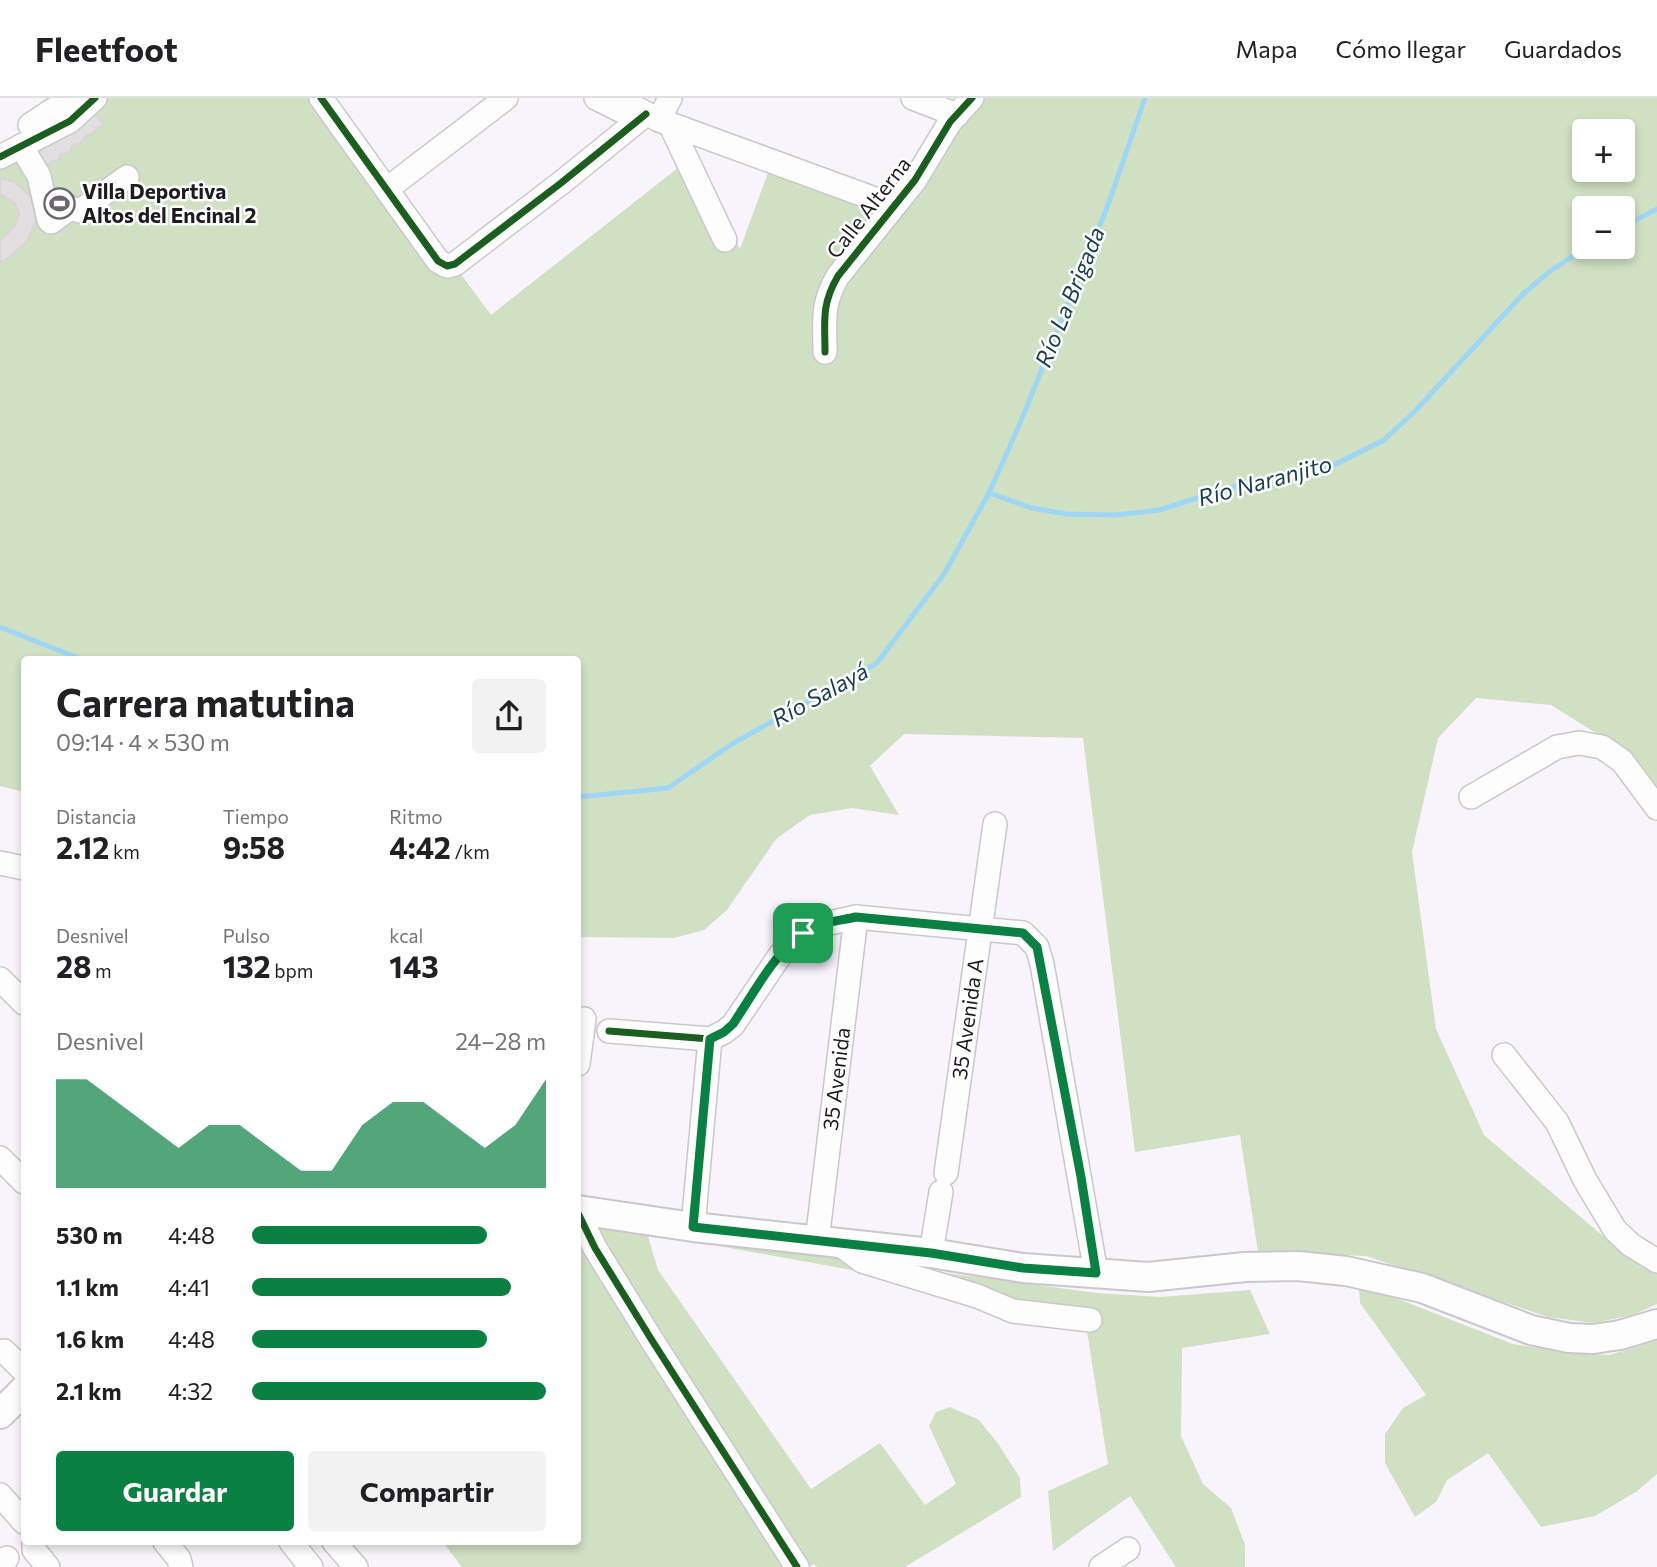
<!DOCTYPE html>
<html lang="es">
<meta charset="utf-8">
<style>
body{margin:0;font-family:Commissioner,sans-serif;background:#f2f2f2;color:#202124;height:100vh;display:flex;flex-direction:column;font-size:26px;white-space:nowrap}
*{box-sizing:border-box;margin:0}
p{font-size:23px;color:#757577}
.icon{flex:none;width:38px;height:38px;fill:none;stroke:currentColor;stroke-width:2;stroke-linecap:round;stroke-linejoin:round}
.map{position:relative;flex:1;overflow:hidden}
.drawer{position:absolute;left:21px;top:558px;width:560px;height:889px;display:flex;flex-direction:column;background:#fff;border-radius:7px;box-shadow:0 4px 10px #0003}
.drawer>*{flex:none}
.tools{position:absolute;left:1572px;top:21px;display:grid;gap:14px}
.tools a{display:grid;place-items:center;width:63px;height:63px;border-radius:7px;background:#fff;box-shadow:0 4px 10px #0003;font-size:35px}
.pin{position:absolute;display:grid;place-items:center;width:60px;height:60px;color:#fff;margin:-30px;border-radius:14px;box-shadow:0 4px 10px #0006}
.round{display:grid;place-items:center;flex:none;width:74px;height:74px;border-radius:7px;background:#f2f2f2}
.head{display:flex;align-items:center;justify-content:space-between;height:119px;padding:0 35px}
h1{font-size:38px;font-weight:700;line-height:52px}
.figures{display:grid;grid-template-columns:repeat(3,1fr);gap:10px;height:119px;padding:7px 35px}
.figures div{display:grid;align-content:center}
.figures b{font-size:30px;font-weight:700}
.figures small{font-size:19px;font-weight:400}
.figures p{font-size:19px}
.chart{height:196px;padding:14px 35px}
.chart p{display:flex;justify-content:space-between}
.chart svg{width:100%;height:126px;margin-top:7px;fill:#0b8043;opacity:.7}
.action{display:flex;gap:14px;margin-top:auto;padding:14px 35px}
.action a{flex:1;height:80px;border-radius:7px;background:#0b8043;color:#fff;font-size:28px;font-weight:700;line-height:80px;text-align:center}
.action a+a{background:#f2f2f2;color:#202124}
ul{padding:0 35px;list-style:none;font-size:23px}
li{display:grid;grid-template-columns:112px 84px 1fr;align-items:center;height:52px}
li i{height:18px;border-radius:9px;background:#0b8043}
header{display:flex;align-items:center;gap:42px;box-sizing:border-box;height:98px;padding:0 35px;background:#fff;border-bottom:2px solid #e0e0e0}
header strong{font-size:33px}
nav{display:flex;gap:38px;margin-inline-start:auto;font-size:24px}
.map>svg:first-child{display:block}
.green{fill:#cfe0c3;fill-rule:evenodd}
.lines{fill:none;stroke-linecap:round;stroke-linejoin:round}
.stream{stroke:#9fd6f4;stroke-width:5}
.building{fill:#e3dedf;stroke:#d9d4d5;stroke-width:2}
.minor-casing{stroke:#cac7cc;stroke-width:26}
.major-casing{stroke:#cac7cc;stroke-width:32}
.minor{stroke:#fefdfe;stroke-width:23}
.major{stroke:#fefdfe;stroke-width:28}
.cycleway-casing{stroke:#fff;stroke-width:11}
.cycleway{stroke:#1b5e20;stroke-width:7}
.route-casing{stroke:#fff;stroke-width:14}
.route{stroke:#0b8043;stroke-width:9}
.labels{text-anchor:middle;stroke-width:5;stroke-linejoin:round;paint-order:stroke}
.poi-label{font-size:21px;font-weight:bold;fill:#1e1b20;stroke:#fff;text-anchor:start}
.street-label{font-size:21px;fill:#1e1b20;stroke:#fff}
.water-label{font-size:23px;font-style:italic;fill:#193d4e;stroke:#fff}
</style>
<header>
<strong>Fleetfoot</strong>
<nav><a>Mapa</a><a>Cómo llegar</a><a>Guardados</a></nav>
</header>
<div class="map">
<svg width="1657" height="1469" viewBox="0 0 1657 1469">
<rect width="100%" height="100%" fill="#f9f4fb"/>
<g class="green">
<path d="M101,0H331L491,217L693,58L740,151L769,72L885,117L976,0H1657V697L1620,650L1551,607L1476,600L1438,640L1412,754L1436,931L1484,1037L1629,1160L1657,1170V1206L1633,1217L1594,1225L1548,1219L1366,1158L1258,1154L1240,1037L1135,1054L1083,640L904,636L870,668L899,717L852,710L810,717L776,741L727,812L704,832L674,840L578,839V562H24V694L0,688V64ZM1584,33H1622V72H1584ZM1584,110H1622V149H1584Z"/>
<polygon points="578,1123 646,1135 1097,1195 1161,1199 1250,1192 1270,1236 1182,1250 1181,1338 1203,1386 1231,1410 1245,1447 1245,1469 1176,1469 1130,1398 1053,1453 1048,1393 1108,1366 1084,1214 647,1135 658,1172 811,1391 880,1345 925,1407 956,1386 929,1328 936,1314 950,1309 979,1322 999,1347 1020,1380 1021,1399 905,1469 817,1469 814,1466 810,1469 462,1469 443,1444 578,1444"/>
<polygon points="1359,1189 1383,1195 1513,1246 1563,1254 1609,1257 1657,1243 1657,1376 1636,1394 1595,1418 1541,1429 1488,1355 1447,1382 1436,1404 1415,1419 1385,1365 1385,1336 1403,1310 1426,1297 1360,1205"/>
</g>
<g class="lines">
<g class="stream">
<polyline points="1622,129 1657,111"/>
<polyline points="989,395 1032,410 1066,416 1116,417 1159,412 1249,384 1295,373 1334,367 1384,342 1415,313 1523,196 1549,174 1587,149"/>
<polyline points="0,529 83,562"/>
<polyline points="578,699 668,690 732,646 877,565 944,476 989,395 1021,323 1108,107 1145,0"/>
</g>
</g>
<g class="building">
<polygon points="93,14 104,27 97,30 93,36 87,37 80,45 72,48 70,54 61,56 58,63 52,63 45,70 34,57"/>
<polygon points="0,80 15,84 31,99 36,122 27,143 11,158 0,165 0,143 14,129 19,116 15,105 0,96"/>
</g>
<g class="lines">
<defs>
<g id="minor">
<polyline points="321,0 438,163 447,168 455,166 561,85 646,16"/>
<polyline points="596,0 620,12 634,9"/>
<polyline points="628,0 634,9 659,22 894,108"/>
<polyline points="913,0 957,17"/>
<polyline points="659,22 670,0"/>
<polyline points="670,26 725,142"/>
<polyline points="30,27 71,0"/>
<polyline points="21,48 39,78 49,122 51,124 70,110 80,113 127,79"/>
<polyline points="0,59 70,23 95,0"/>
<polyline points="387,91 506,0"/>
<path d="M825,254C825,223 821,207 838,178L915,82L950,24L972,0"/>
<polyline points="1471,699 1557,649 1579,645 1602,649 1622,663 1657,710"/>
<polyline points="0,765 24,770"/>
<polyline points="0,881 24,905"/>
<polyline points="609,933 710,941 724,934 733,927 781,856 803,835 821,827 856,819 1023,835 1037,849 1042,866 1096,1175"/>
<polyline points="1504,957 1557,1024 1585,1082 1615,1132 1631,1147 1657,1163"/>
<polyline points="578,966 584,921"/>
<polyline points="0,1060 24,1084"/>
<polyline points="946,1075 995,726"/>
<polyline points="578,1115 595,1150 653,1244 797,1469"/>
<polyline points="693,1129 710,941"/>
<polyline points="817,1143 856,819"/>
<polyline points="841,1147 862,1163 977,1198 1013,1213 1090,1222"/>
<polyline points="931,1155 941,1094"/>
<polyline points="4,1253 24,1273"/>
<polyline points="0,1397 24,1424"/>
<polyline points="34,1444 34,1452 48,1469"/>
<polyline points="165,1444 179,1461 181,1469"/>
<polyline points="291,1444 311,1469"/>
<polyline points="334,1444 356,1469"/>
<polyline points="0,1466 7,1460"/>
<polyline points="1101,1469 1128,1451"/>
</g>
<g id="major">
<polyline points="578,1112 693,1129 931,1155 1023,1170 1148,1179 1245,1169 1298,1168 1346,1173 1422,1190 1531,1232 1569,1240 1593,1241 1620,1237 1657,1226"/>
<polyline points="0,1316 24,1292"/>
</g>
</defs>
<use href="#minor" class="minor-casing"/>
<use href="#major" class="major-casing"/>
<use href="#minor" class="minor"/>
<use href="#major" class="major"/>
<defs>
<g id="cycleway">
<polyline points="321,0 438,163 447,168 455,166 561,85 646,16"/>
<polyline points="0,59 70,23 95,0"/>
<path d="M825,254C825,223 821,207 838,178L915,82L950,24L972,0"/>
<polyline points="609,933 710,941 724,934 733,927 781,856 803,835 821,827 856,819 1023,835 1037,849 1042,866 1096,1175"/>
<polyline points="578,1115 595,1150 653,1244 797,1469"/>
</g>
</defs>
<use href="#cycleway" class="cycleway-casing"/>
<use href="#cycleway" class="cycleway"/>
</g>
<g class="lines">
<defs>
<path id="route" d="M856,819L1023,835L1037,849L1081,1079L1096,1175L1023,1170L931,1155L693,1129L710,941L724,934L733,926C752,898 775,854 803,835C818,824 839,823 856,819Z"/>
</defs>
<use href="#route" class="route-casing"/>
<use href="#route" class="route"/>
</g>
<defs>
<symbol id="stadium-ring" viewBox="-11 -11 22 22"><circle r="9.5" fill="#fff" stroke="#6b676d" stroke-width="1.5"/><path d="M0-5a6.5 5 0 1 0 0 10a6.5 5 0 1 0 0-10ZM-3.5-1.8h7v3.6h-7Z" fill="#6b676d"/></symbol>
</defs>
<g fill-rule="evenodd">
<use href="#stadium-ring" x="42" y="88" width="35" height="35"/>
</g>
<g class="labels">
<g class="poi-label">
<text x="82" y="101">Villa Deportiva<tspan x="82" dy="24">Altos del Encinal 2</tspan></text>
</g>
<g class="street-label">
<text transform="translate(869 110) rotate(-52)" y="7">Calle Alterna</text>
<text transform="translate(968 921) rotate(-82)" y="7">35 Avenida A</text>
<text transform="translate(837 981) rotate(-83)" y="7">35 Avenida</text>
</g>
<g class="water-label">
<text transform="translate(1070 199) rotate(-68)" y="8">Río La Brigada</text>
<text transform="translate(1265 383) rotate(-15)" y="8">Río Naranjito</text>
<text transform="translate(820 597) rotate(-29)" y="8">Río Salayá</text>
</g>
</g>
</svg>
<div class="tools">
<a>+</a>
<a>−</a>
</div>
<div class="pin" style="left:803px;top:835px;background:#1e9e55"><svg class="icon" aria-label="arrive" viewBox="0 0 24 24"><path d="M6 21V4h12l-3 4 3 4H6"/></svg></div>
<section class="drawer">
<div class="head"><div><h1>Carrera matutina</h1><p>09:14 · 4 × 530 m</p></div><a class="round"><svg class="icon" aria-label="share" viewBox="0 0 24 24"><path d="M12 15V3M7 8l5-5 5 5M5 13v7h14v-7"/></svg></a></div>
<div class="figures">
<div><p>Distancia</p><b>2.12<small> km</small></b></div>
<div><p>Tiempo</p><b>9:58</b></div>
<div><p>Ritmo</p><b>4:42<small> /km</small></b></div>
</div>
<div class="figures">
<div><p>Desnivel</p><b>28<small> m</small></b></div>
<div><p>Pulso</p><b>132<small> bpm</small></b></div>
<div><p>kcal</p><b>143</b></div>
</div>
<div class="chart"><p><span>Desnivel</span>24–28 m</p>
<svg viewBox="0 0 160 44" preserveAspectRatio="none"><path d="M0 44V6L10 6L20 14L30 22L40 30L50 22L60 22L70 30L80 38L90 38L100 22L110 14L120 14L130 22L140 30L150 22L160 6V44z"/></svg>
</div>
<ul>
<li><b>530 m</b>4:48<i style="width:80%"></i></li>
<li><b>1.1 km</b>4:41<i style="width:88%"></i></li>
<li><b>1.6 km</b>4:48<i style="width:80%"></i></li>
<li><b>2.1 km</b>4:32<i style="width:100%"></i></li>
</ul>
<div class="action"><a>Guardar</a><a>Compartir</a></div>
</section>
</div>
